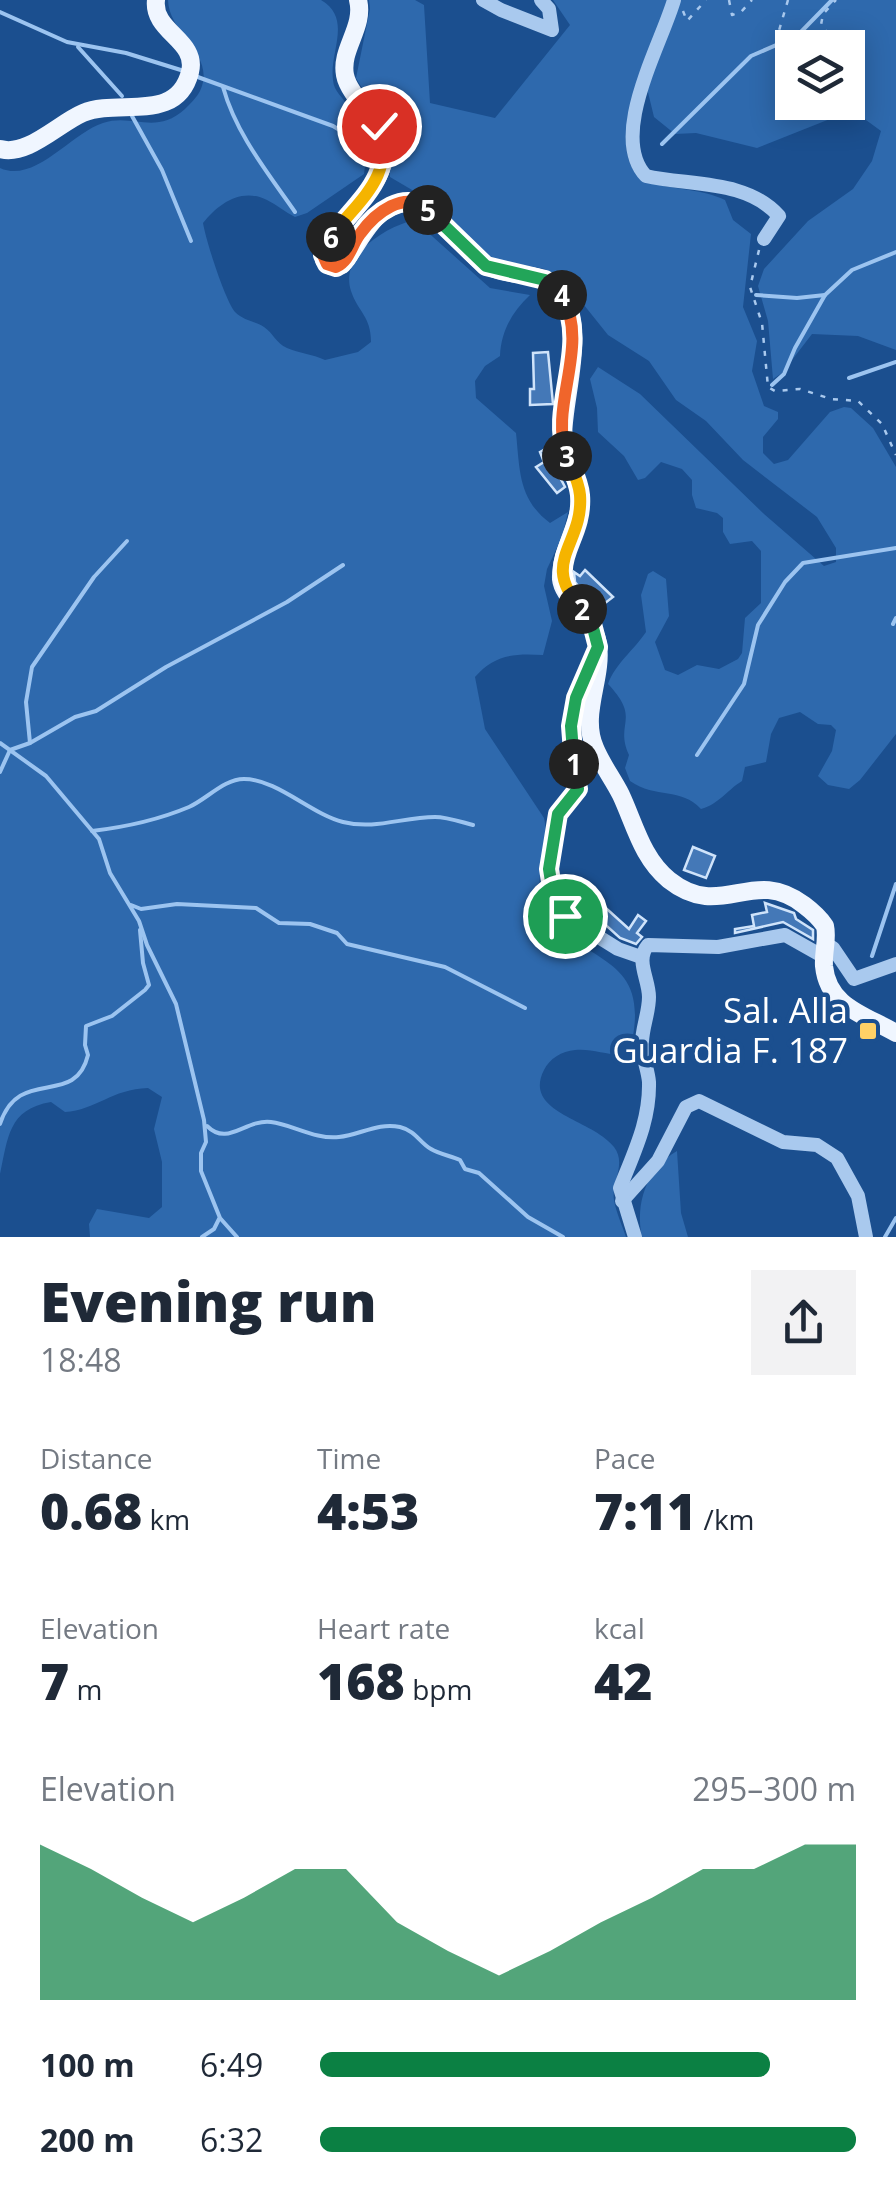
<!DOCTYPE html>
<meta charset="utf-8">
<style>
body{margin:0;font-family:"Open Sans",sans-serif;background:#f2f2f3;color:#1f2937;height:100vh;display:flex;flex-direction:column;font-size:38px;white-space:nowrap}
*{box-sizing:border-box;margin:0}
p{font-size:32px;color:#747a83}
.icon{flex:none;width:55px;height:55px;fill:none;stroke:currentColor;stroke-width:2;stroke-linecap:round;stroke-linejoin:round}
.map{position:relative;height:1237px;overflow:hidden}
.side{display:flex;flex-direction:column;background:#fff;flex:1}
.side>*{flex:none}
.fabs{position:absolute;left:775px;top:30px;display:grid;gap:20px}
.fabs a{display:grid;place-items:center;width:90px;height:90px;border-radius:0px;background:#fff;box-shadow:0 5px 25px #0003;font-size:50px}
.pin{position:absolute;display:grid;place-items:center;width:85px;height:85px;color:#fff;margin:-42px;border:5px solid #fff;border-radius:50%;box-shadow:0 2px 10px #0007}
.km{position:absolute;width:50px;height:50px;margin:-25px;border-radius:50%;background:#222;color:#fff;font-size:28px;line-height:50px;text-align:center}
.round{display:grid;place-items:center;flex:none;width:105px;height:105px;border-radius:0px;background:#f2f2f3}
.head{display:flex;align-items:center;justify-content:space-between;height:170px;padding:0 40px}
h1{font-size:55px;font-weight:800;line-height:75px}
.stats{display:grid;grid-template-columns:repeat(3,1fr);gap:15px;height:170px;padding:10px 40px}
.stats div{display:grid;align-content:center}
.stats b{font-size:50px;font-weight:800}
.stats small{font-size:28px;font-weight:400}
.stats p{font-size:28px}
.chart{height:280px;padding:20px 40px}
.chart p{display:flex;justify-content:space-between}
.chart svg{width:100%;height:180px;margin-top:10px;fill:#0b8043;opacity:.7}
ul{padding:0 40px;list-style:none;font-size:32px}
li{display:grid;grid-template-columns:160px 120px 1fr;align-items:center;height:75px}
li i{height:25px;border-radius:12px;background:#0b8043}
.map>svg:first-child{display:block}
.green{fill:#2e69ad;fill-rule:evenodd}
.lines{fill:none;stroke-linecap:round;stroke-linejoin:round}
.stream{stroke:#9cc4f0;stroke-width:4}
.building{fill:#4478b7;stroke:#cfe3fa;stroke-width:2.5}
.path{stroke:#a9c9ee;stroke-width:2.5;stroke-dasharray:5 8;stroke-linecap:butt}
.minor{stroke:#a9c9ee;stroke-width:14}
.major{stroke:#f0f6ff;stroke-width:18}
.split-1-casing{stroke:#fff;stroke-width:20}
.split-2-casing{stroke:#fff;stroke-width:20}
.split-3-casing{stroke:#fff;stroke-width:20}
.split-4-casing{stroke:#fff;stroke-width:20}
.split-5-casing{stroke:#fff;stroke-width:20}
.split-6-casing{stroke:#fff;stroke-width:20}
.split-7-casing{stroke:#fff;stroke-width:20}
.split-1{stroke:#22a559;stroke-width:12}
.split-2{stroke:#22a559;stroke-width:12}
.split-3{stroke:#f5b400;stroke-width:12}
.split-4{stroke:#f0652b;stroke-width:12}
.split-5{stroke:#22a559;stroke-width:12}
.split-6{stroke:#f0652b;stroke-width:12}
.split-7{stroke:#f5b400;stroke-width:12}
.poi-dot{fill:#ffd166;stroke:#1b4f8f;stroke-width:4}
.labels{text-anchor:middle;stroke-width:9;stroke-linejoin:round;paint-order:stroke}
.poi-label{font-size:35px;fill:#fff;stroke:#1b4f8f;text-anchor:end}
</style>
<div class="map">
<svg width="896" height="1237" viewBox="0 0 896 1237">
<rect width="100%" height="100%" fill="#1b4f8f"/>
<g class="green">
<path d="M168,0H321C353,19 329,52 333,80C334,92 342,96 348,106C362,127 368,150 364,174L307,213L295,217C285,212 277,205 267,200C241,187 218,204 203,223C206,241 225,300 235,312C244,321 255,321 264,327C273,333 276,343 287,348C299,353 312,354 325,360L358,352L371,342C371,316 358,312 351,291C340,257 380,231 407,222L423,228L490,288L530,295C512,312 501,331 500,356L485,366L475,381L476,398L516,433C520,470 518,499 550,523L568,512L562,537L547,569L544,586L552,621L543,655C514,653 494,655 475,677L485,729L544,818C551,848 532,877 543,901C574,971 658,945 629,1054C610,1057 593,1048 575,1050C562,1051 549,1059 544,1070C522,1113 593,1119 614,1147C627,1164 611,1182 614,1200C616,1212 622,1225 626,1237H90L89,1224L97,1209L149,1218L162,1207V1162L154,1129L162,1097L148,1088C112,1089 96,1110 65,1112L51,1102C8,1109 8,1138 0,1174V168C35,184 71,133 103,123C133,113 155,136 185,109C190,104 197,97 200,91C217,54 169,35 168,0Z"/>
<path d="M369,0H415L424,5L430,103L495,118L570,25L553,0H671L626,132C622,203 679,178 725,200L733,220L751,234L743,307L757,341L752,371L764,406L778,412V419L763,437V453L774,464L788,460L830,412L844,407L851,408L873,428L896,467V734L860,780L849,789L828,785L818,776L832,751L836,730L831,725L818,724L800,712L779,718L771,734L766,762L745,767L742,781C726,791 719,804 701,809C681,787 656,799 630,781L625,768L629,755C614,722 642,720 608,684C615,664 634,650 646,632L641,595L648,574L653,571L666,579L669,616L655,642L665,670L678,675L697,665L719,669L738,659L742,653L745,618L761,603V551L752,541L730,544L723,532V518L717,513L696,508L692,495V480L682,469L661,462L645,478L638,480L624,456L598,432L597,408L590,379L598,367L640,394L764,514L824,566L836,562V548L817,517L743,460L706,421L676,400L649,361L608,335L568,285L545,269L490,259L473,245L441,207L390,177L386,128L356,78L370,9Z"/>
<path d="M679,0H896V350L858,336L812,334L782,373L773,379L768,321L758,286L764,269L808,221L853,189L872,161L881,131L855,112L845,113L757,148L696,133L675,134L654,117L646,84ZM792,48H848V102H792Z"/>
<path d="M677,1151L681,1213L688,1237H642C635,1204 646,1169 677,1151Z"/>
</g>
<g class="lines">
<g class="stream">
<polyline points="0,12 67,42 126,53 184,71"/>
<polyline points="78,47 122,96"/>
<polyline points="195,76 333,126 354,139 377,164"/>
<path d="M223,87C236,134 268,173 295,212"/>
<polyline points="132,116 162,170 191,241"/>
<polyline points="662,144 751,56 797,36 832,0"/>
<polyline points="756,295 797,298 825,295"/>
<polyline points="849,378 896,362"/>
<polyline points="772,385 784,374 795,348 825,295 852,270 896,252"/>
<polyline points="893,624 896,618"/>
<polyline points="0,743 46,776 99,839 110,873 139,921 147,945 176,1004 204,1120 206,1142 201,1153 201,1171 220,1218 237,1237"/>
<polyline points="30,743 26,702 32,667 94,577 127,541"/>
<polyline points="697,755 744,684 758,625 785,582 803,563 896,548"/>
<polyline points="0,772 10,750 30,743 75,717 96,711 166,667 287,602 343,565"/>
<path d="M92,831C126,827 158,820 189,807C207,799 224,779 244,779C277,779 311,814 343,822C375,830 403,817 435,817C447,817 461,822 473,825"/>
<polyline points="131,905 141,909 177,904 256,908 279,923 310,924 337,933 347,944 445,967 525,1008"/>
<polyline points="872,956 896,884"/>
<path d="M0,1124C19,1065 75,1109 88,1055L85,1045L86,1026L112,1016L145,990L149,985L143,963L140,930"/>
<path d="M207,1126C228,1147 245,1119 271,1122C291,1124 316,1140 339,1137C360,1135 378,1122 400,1127C416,1131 419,1142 431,1149C439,1154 451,1156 460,1160L465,1169L479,1173L528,1217L563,1237"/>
<polyline points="202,1237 214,1229 219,1219"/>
<polyline points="885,1237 896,1218"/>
</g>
</g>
<g class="building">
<polygon points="548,352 553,404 530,405 530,389 534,389 533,353"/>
<polygon points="549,447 557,466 555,468 565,487 557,493 536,467 544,462 540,452"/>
<polygon points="585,570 613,597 596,610 575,582 574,572 580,576"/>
<polygon points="693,847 715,856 706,878 684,870"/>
<polygon points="598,901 629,929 638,915 646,921 637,933 642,937 636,944 620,938 589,910"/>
<polygon points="765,903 794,913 796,919 813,930 813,939 783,922 735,933 735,929 754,926 752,915 767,912"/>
</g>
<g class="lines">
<g class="path">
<polyline points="729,0 732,15 741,12 752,0"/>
<polyline points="788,0 778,34 780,44 792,50"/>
<polyline points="683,11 687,21 706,0"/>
<polyline points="832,48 841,38 826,31 821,25 823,14 836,0"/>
<polyline points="759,250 750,287 762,323 768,387 775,391 800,389 831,399 858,401 882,424 896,455"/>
</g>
<g class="minor">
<polyline points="483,0 501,10 552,30 549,9 541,0"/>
<path d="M674,0C661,45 608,136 646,176C689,186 746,179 779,216L764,239"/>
<polyline points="598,647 576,698 571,726 578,789 558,814 549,869 554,900 565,916 618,949 641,957"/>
<polyline points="826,944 833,948 854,979 896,964"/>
<polyline points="622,1201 658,1161 686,1107 699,1101 783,1142 817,1145 837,1158 858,1196 866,1237"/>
<path d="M635,1237L620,1188C634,1152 650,1121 649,1082C648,1069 642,1057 642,1043C642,1028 649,1013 649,997C649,979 635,960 648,945L718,947L785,935L824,957"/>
</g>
<g class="major">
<path d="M358,0C365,27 340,49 345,75C348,91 366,108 375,121C408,167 351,207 328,241L324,250V260L331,266L342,265C364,238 374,200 416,202C443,215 459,246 483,263C506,280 541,268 560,291C589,327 562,398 563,440C564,463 582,481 580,505C577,529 560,555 561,579C563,599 593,615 598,644C603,679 580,714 595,748C602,765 613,779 621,795C635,825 642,858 669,880C722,922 752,865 804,905C812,911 819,917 825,926C828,939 823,952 824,966C828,1007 865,1015 896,1033"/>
<path d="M0,149C27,157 59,123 83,113C119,98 177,124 190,72C198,40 152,32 156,0"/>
</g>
</g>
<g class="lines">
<defs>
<polyline id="split-1" points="565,916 554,900 549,869 558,814 578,789 574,764"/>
<polyline id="split-2" points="574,764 571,726 576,698 598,647 592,624 582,609"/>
<path id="split-3" d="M567,456C572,469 579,482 580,495C584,545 538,562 582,609"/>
<path id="split-4" d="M562,295C591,348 548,405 567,456"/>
<polyline id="split-5" points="428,210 486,266 545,280 562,295"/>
<path id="split-6" d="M331,237L323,255L327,264L336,267C350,260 351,246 360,234C375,213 405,189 428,210"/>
<path id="split-7" d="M331,237C357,201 396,177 379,126"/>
</defs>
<use href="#split-1" class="split-1-casing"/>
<use href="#split-2" class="split-2-casing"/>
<use href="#split-3" class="split-3-casing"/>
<use href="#split-4" class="split-4-casing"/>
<use href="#split-5" class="split-5-casing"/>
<use href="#split-6" class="split-6-casing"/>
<use href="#split-7" class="split-7-casing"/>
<use href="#split-1" class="split-1"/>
<use href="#split-2" class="split-2"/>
<use href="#split-3" class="split-3"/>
<use href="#split-4" class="split-4"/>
<use href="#split-5" class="split-5"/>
<use href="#split-6" class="split-6"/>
<use href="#split-7" class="split-7"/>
</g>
<rect class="poi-dot" x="858" y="1021" width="20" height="20" rx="5"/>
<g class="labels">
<g class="poi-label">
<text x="848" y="1023">Sal. Alla<tspan x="848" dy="40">Guardia F. 187</tspan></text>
</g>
</g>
</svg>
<div class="fabs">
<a><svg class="icon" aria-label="layers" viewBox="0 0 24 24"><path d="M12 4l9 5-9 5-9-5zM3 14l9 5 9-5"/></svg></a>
</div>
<div class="pin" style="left:565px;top:916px;background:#1e9e55"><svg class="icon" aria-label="arrive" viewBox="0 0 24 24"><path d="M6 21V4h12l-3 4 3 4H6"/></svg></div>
<div class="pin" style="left:379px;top:126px;background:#d93025"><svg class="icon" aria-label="check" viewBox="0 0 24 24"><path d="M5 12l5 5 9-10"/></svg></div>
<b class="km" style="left:574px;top:764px">1</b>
<b class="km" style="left:582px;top:609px">2</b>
<b class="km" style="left:567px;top:456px">3</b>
<b class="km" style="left:562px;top:295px">4</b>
<b class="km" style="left:428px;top:210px">5</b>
<b class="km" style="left:331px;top:237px">6</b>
</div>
<section class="side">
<div class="head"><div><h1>Evening run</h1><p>18:48</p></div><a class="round"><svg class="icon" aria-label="share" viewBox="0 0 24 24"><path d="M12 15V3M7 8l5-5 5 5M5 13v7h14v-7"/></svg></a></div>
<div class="stats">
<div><p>Distance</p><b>0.68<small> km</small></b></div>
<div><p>Time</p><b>4:53</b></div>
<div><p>Pace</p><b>7:11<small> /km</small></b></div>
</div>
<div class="stats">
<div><p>Elevation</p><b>7<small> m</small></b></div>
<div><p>Heart rate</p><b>168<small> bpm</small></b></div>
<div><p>kcal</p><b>42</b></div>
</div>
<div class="chart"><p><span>Elevation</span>295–300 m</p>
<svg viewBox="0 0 160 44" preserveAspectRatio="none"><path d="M0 44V6L10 12L20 19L30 25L40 19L50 12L60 12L70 25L80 32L90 38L100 32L110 25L120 19L130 12L140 12L150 6L160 6V44z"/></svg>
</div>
<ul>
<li><b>100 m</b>6:49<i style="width:84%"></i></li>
<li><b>200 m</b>6:32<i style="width:100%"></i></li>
</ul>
</section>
